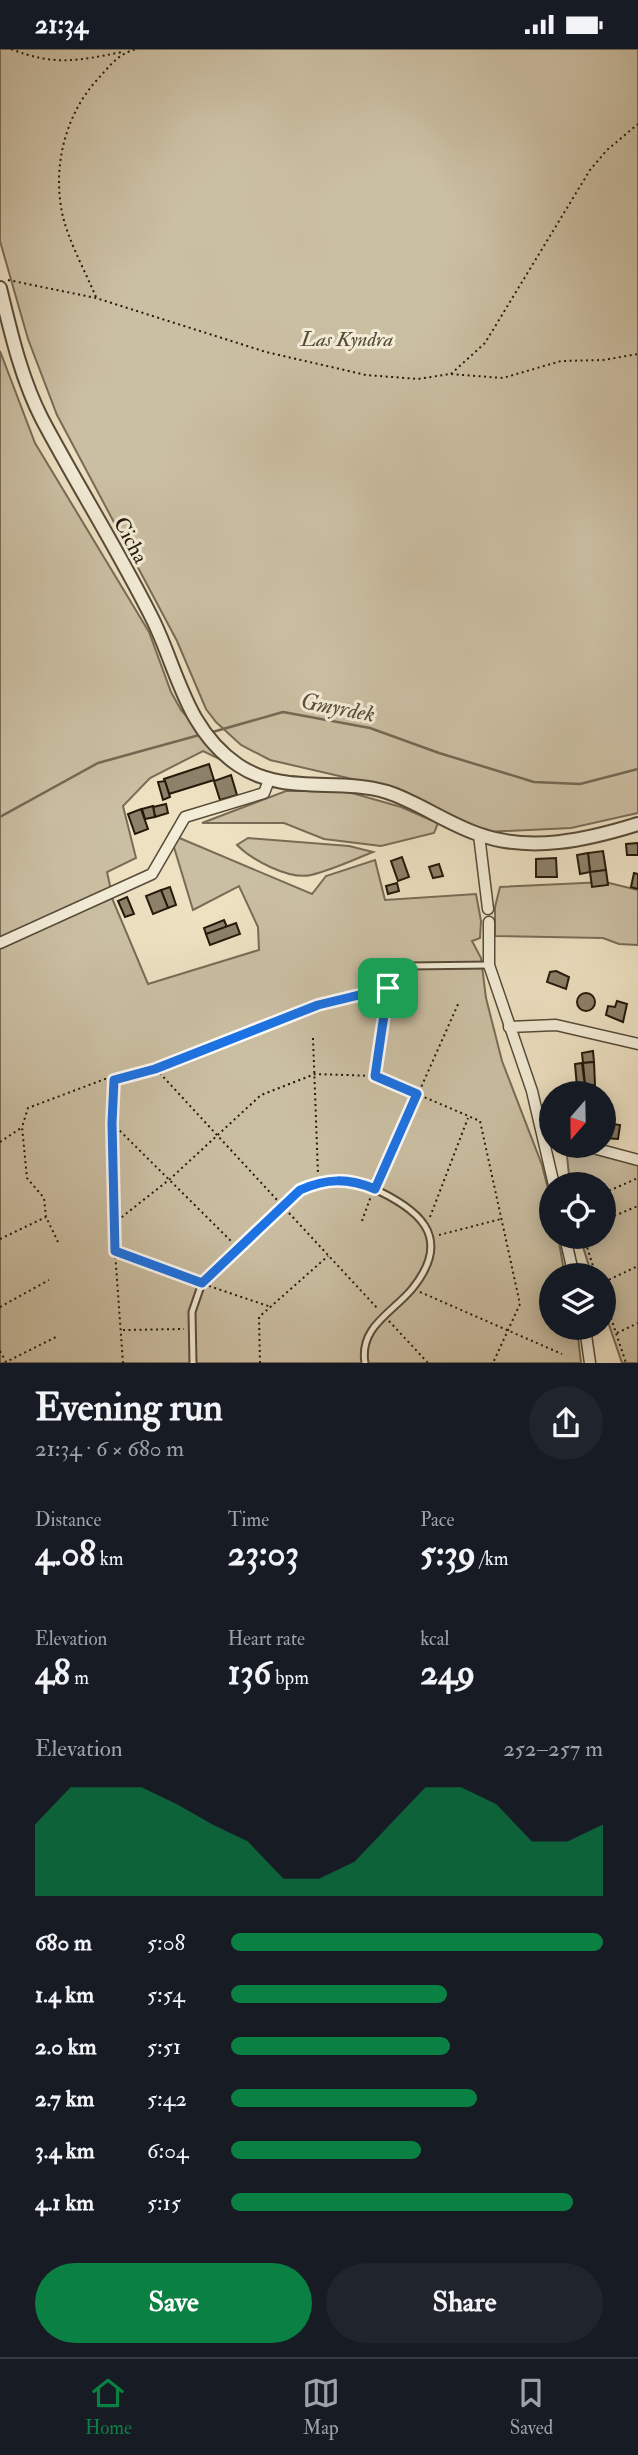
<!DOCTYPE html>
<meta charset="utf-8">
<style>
body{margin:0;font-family:"IM FELL Double Pica",serif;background:#20242c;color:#f1f3f6;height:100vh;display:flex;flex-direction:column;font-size:26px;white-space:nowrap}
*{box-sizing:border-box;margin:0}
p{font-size:23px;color:#9ea1a6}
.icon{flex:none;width:38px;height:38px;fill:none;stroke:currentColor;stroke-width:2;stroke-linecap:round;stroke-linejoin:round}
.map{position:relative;height:1314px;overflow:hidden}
.side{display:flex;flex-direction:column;background:#171b24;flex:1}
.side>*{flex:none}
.needle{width:46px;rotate:200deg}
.tools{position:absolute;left:539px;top:1032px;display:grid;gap:14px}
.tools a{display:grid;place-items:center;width:77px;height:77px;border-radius:50%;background:#171b24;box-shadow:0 4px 18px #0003;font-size:35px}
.pin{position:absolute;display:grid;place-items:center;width:60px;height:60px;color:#fff;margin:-30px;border-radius:14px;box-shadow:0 4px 10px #0006}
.round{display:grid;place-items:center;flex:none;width:74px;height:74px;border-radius:37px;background:#20242c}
.head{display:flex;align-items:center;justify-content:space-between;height:119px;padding:0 35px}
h1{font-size:38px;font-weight:700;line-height:52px}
.stats{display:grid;grid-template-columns:repeat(3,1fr);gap:10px;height:119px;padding:7px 35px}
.stats div{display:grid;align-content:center}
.stats b{font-size:35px;font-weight:700}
.stats small{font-size:19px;font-weight:400}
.stats p{font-size:19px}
.chart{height:196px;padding:14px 35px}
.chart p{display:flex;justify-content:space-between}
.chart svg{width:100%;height:126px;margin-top:7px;fill:#0b8043;opacity:.7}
.action{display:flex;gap:14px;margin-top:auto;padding:14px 35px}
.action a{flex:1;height:80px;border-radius:42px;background:#0b8043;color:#fff;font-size:28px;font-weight:700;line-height:80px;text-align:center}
.action a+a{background:#20242c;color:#f1f3f6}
ul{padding:0 35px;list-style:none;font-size:23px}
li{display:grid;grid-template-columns:112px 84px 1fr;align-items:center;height:52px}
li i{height:18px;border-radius:9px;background:#0b8043}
.status{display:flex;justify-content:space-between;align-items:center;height:49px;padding:0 35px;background:#171b24;direction:ltr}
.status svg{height:19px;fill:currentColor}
.tabs{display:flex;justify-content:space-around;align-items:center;height:98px;border-top:2px solid #363941;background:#171b24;font-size:19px;color:#9ea1a6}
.tabs a{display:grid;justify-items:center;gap:4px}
.tabs .selected{color:#0b8043}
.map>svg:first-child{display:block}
.green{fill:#cbbfa3;stroke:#786c56;stroke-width:2}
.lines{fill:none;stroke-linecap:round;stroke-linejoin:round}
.stream{stroke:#746853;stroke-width:2.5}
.building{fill:#8d816a;stroke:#25190a;stroke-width:2}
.service-casing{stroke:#574b38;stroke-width:9}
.minor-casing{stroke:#574b38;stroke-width:13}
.tertiary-casing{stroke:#574b38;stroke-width:16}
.path{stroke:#25190a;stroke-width:2;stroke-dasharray:2 3.5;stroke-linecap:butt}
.service{stroke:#f3ecd7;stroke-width:5}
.minor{stroke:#f3ecd7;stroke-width:10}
.tertiary{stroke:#f3ecd7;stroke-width:12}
.route-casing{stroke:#fff;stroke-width:14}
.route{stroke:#1a73e8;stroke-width:9}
.labels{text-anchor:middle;stroke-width:6;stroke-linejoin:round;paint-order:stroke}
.park-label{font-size:21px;font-style:italic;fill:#574b38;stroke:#f3ecd7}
.street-label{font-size:21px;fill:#25190a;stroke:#f3ecd7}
.water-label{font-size:23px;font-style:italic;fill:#5a4e3a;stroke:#f3ecd7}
</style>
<div class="status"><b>21:34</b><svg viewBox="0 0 49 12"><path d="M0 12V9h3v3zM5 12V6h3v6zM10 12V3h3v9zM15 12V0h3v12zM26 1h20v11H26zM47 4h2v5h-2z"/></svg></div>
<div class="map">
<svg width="638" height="1314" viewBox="0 0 638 1314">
<rect width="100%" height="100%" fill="#ede1c2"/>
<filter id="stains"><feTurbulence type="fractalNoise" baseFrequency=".00286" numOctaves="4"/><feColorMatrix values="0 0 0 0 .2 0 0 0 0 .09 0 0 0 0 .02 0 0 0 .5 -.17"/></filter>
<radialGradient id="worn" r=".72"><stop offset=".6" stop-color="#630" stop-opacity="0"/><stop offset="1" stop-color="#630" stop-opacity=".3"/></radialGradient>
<g class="green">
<polygon points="0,0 638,0 638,764 571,779 485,783 442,764 404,742 270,711 241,696 216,673 206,660 177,592 57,366 28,290 0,192"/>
<polygon points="0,302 35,394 149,583 171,643 181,661 212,697 236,718 203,702 150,729 123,757 136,809 107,823 111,841 0,889"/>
<polygon points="286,742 345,742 401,758 438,774 434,784 381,797 324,790 284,774 202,774"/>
<polygon points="170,785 312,845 326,827 375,811 385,851 476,845 481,872 480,889 472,892 481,909 486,949 502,1012 542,1116 551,1152 551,1188 558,1188 565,1227 551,1227 551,1279 577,1279 581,1314 0,1314 0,898 112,849 148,935 259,901 258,878 239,837 193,861"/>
<path d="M248,789L349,797L373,803C353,811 332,821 311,826C289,831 252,811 237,796Z"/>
<polygon points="605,833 638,841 638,896 619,895 603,889 495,887 495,858 500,838"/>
<polygon points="566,1097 638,1115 638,1314 622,1314 604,1261 604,1227 592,1227 580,1188 604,1188 604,1136 570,1136"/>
</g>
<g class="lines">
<g class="stream">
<polyline points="209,684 283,663 370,679 439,704 534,733 580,735 638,720"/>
<polyline points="0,768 98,714 203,685"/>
</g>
</g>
<g class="building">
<polygon points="209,715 214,731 169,745 164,730"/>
<polygon points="231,726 237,746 220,751 214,732"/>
<polygon points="165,732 170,748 163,751 158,733"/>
<polygon points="166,755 168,764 155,768 153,758"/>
<polygon points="153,757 155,768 145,770 142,760"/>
<polygon points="141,760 148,780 135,785 128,765"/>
<polygon points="638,794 638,806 627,806 626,795"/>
<polygon points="603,802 606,821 590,823 588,804"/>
<polygon points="588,804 590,823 580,825 577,806"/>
<polygon points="402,808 409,828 398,832 391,812"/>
<polygon points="556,809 557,828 536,828 536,810"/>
<polygon points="439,815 443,827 433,829 429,818"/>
<polygon points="606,821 608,836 592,838 590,823"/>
<polygon points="634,824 638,825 638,840 631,838"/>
<polygon points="397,834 399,842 388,845 386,837"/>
<polygon points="170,838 176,856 168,859 161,841"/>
<polygon points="161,841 168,859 153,865 146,847"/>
<polygon points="127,848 134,865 125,868 118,852"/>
<polygon points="224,871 227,878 206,885 204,879"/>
<polygon points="236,874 240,885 210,896 206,885"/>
<polygon points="556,922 569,928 566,940 547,933 550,923"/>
<circle cx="586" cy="953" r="9"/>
<polygon points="617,952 627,955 623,973 606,966 608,957 615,958"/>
<polygon points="593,1002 594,1013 583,1014 582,1004"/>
<polygon points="594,1013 595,1036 585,1036 583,1014"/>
<polygon points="582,1014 585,1037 577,1038 575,1015"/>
<polygon points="607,1074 620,1076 618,1090 605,1089"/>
</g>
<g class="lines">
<defs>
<g id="service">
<polyline points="408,917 489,916"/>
<path d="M193,1314L192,1263L202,1234L300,1141C323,1131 345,1127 368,1137C418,1159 455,1187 412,1240C392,1264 359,1278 365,1314"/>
</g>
<g id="minor">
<polyline points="479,786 488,860"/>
<polyline points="489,873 489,916 532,1042 554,1136"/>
<polyline points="0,894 152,825 185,768 264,744 269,731"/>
<polyline points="509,978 556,976 638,995"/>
<polyline points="597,1100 638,1111"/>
<polyline points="565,1188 574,1227"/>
<polyline points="585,1279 590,1314"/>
</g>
<path id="tertiary" d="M0,239C11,284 21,329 42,370C78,438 120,504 154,573C179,626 187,681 238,716C284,747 337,728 387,743C418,753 446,774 478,785C530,804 587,791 638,775"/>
</defs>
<use href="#service" class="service-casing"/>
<use href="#minor" class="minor-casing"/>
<use href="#tertiary" class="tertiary-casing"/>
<g class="path">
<path d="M11,0C54,17 77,12 122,3"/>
<polyline points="8,231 96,249 266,303 366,326 418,330 450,325 503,329 561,312 603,311 638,305"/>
<path d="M96,248C85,222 70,195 63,168C52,121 64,68 96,32C109,18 118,4 137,0"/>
<polyline points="451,325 485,294 590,121 607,101 638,75"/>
<polyline points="313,989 318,1125"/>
<polyline points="156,1020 278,1152"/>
<polyline points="375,1027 388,940"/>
<polyline points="114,1032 113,1175 123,1314"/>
<polyline points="112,1074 232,1193"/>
<polyline points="0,1093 21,1079"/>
<polyline points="379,1133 459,953"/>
<polyline points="604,1144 638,1129"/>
<polyline points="289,1164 378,1260"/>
<polyline points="430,1168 468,1069"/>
<polyline points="604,1171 638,1157"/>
<polyline points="362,1172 371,1147"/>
<polyline points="113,1175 170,1130 261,1046 315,1025 375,1027 480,1072 520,1255 493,1314"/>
<polyline points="439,1186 501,1170"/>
<polyline points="584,1188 596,1227"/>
<polyline points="0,1190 46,1168"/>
<polyline points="58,1193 46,1168 44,1149 27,1129 22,1078 28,1059 105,1030 114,1031 155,1020 318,956 388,939 402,923"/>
<polyline points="117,1203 194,1231"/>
<polyline points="604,1233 638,1217"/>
<polyline points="209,1237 271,1258"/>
<polyline points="420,1243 562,1305"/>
<polyline points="604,1248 626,1314"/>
<polyline points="0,1258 49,1231"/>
<polyline points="389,1272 428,1314"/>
<polyline points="123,1281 184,1280"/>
<polyline points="617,1284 638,1274"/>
<polyline points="0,1302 6,1313 56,1288"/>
<polyline points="260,1314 259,1268 328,1207"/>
</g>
<use href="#service" class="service"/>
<use href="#minor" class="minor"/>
<use href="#tertiary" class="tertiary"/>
</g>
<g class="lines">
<defs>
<path id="route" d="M388,939L375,1027L417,1045L375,1140C348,1129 327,1129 300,1141L202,1234L115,1202L112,1074L114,1031L155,1020L318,956Z"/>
</defs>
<use href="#route" class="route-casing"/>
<use href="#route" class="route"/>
</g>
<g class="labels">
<g class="park-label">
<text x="347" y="297">Las Kyndra</text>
</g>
<g class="street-label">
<text transform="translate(131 491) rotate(62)" y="7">Cicha</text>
</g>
<g class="water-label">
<text transform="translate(338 658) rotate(11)" y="8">Gmyrdek</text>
</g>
</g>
<rect width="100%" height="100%" filter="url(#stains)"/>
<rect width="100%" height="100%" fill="url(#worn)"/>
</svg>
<div class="tools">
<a><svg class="needle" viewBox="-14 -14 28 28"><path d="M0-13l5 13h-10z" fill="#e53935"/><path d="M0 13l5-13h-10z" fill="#9ea1a6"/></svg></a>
<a><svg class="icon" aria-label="locate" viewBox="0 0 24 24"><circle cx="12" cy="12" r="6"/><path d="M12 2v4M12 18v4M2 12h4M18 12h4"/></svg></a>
<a><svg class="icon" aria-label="layers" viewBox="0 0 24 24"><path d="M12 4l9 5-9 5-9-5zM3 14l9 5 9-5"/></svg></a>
</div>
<div class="pin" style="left:388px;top:939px;background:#1e9e55"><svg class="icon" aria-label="arrive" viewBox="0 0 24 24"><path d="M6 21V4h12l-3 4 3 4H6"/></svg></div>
</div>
<section class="side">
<div class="head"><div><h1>Evening run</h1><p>21:34 · 6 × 680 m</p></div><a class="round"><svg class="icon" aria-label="share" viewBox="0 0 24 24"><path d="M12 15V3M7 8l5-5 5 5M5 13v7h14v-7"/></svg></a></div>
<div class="stats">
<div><p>Distance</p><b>4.08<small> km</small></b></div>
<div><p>Time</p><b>23:03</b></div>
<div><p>Pace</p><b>5:39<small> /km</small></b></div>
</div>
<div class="stats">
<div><p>Elevation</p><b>48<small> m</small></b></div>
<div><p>Heart rate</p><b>136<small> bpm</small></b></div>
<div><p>kcal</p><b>249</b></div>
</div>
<div class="chart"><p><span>Elevation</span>252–257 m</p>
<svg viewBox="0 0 160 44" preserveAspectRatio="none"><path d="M0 44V19L10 6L20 6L30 6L40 12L50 19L60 25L70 38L80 38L90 32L100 19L110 6L120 6L130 12L140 25L150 25L160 19V44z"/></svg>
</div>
<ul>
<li><b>680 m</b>5:08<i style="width:100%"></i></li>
<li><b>1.4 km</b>5:54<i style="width:58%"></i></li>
<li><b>2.0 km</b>5:51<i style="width:59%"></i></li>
<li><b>2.7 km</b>5:42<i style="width:66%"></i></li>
<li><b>3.4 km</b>6:04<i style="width:51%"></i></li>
<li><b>4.1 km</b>5:15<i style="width:92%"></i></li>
</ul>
<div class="action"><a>Save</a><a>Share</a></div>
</section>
<nav class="tabs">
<a class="selected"><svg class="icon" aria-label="home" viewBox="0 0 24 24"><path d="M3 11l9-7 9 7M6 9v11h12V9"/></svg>Home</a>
<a><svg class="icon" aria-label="map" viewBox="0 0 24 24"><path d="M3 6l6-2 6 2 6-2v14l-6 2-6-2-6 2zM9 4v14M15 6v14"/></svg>Map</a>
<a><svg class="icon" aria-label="saved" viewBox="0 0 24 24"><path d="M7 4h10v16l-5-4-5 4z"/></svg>Saved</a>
</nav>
